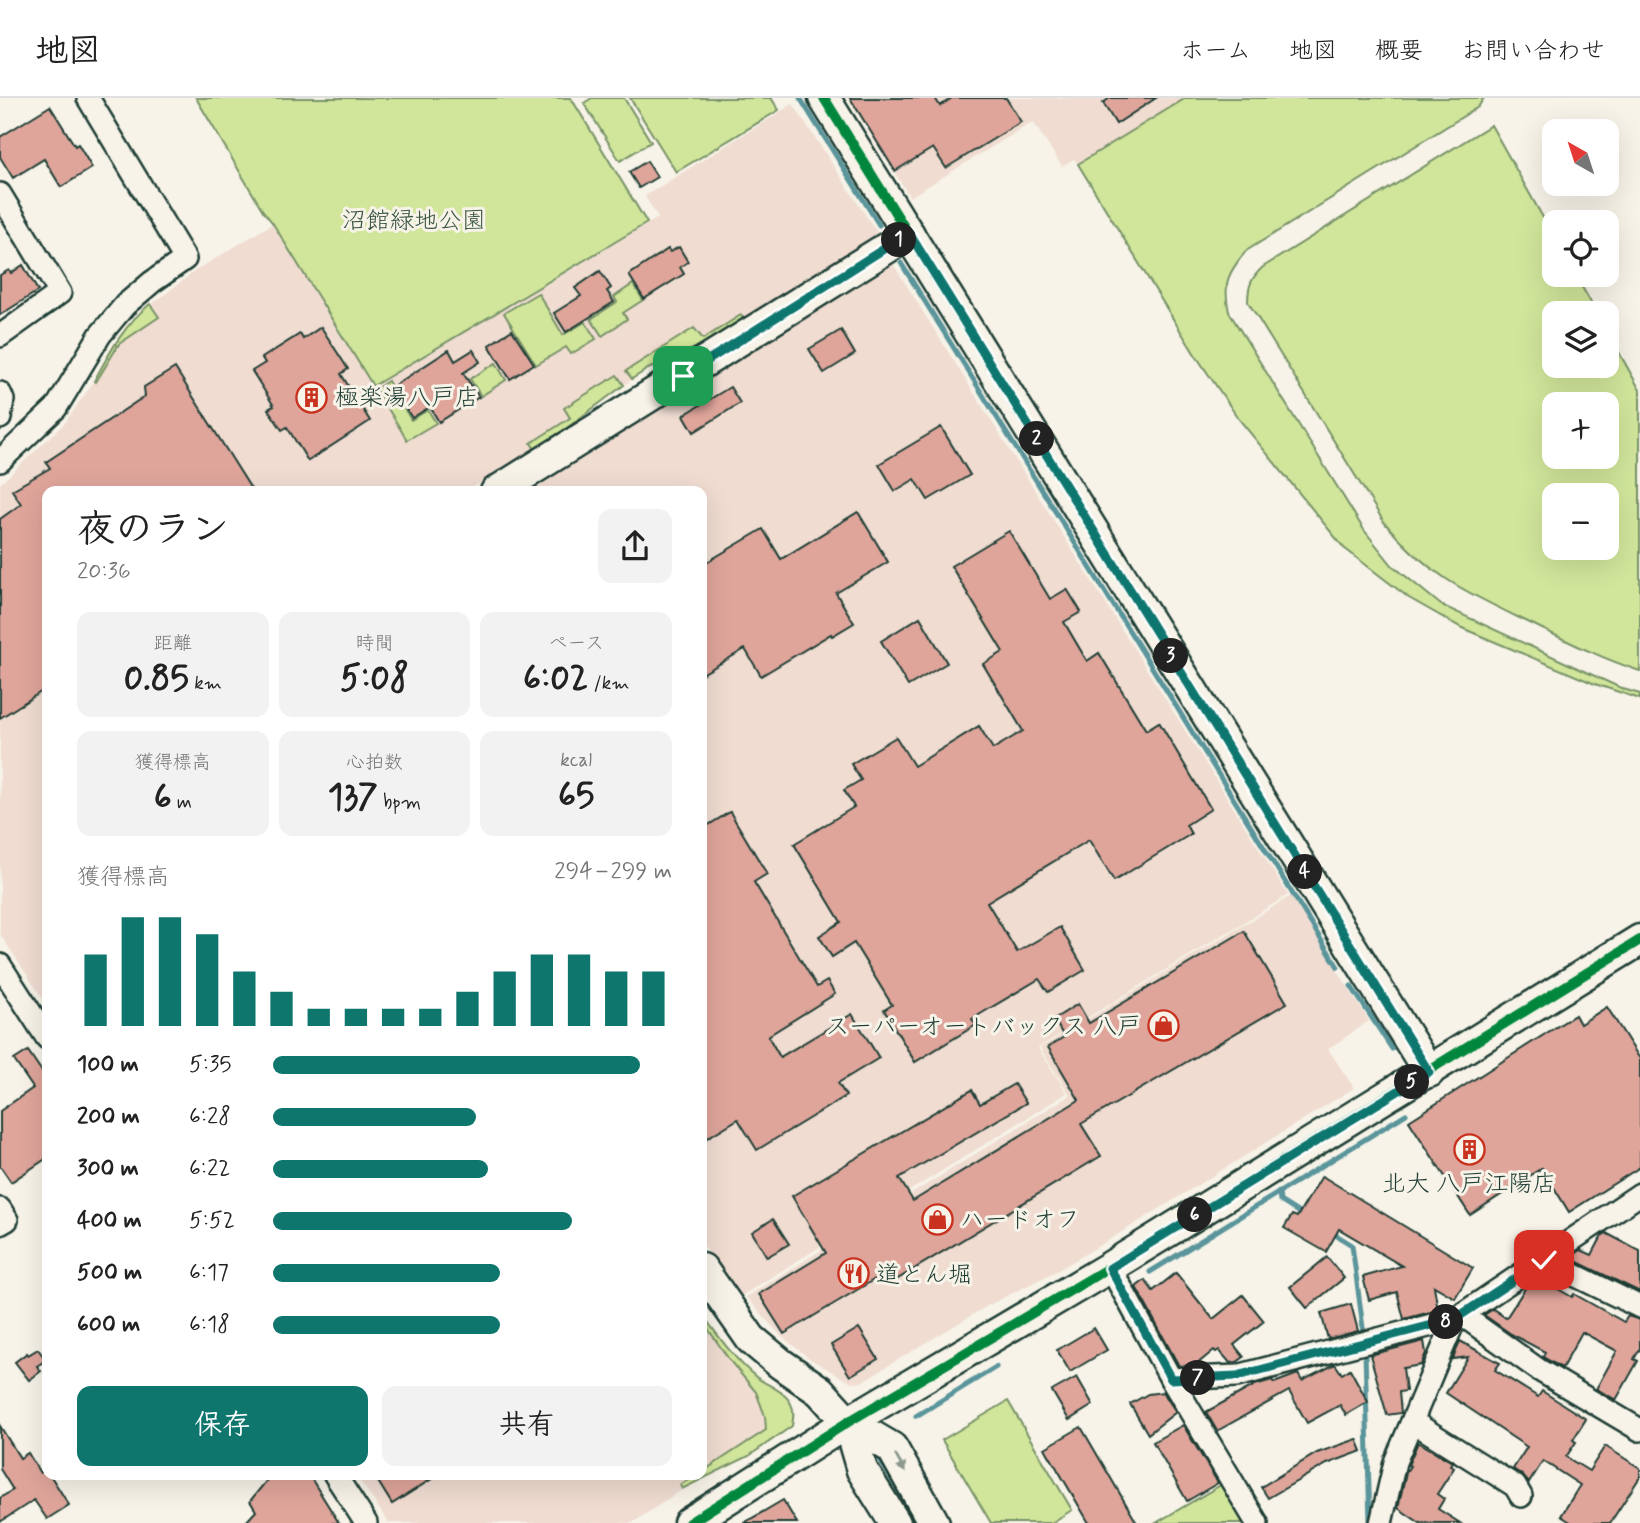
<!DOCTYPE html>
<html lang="ja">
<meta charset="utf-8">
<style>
body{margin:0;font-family:Mynerve,"Klee One",sans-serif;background:#f2f2f2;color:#222;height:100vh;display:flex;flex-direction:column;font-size:26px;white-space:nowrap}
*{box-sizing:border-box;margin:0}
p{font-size:23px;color:#767676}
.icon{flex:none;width:38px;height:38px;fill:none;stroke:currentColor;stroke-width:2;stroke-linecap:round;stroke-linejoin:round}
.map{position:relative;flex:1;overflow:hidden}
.panel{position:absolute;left:42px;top:388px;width:665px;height:994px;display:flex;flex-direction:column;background:#fff;border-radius:14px;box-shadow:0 7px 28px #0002}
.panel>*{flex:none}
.needle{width:46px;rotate:321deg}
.fabs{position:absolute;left:1542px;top:21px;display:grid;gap:14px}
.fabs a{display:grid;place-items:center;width:77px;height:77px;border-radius:14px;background:#fff;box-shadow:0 7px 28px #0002;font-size:35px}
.pin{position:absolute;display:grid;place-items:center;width:60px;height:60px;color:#fff;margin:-30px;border-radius:14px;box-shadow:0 4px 10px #0006}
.km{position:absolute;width:35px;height:35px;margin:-18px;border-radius:50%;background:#222;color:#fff;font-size:19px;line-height:35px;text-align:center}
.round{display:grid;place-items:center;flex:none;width:74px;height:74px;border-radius:14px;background:#f2f2f2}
.summary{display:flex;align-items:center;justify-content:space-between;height:119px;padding:0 35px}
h1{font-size:38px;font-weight:800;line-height:52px}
.metrics{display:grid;grid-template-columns:repeat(3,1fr);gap:10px;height:119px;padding:7px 35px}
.metrics div{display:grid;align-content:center;border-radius:14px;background:#f2f2f2;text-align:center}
.metrics b{font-size:35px;font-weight:800}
.metrics small{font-size:19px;font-weight:400}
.metrics p{font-size:19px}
.chart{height:196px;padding:14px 35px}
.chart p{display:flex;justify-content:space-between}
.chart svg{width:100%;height:126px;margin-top:7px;stroke:#0f766e;stroke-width:6}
.button{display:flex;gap:14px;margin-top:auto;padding:14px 35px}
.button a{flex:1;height:80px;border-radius:14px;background:#0f766e;color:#fff;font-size:28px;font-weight:800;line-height:80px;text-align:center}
.button a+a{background:#f2f2f2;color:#222}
ul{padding:0 35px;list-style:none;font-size:23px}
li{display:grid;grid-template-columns:112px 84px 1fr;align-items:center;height:52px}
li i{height:18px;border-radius:9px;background:#0f766e}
header{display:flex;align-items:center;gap:42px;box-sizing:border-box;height:98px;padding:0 35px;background:#fff;border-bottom:2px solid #e0e0e0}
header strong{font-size:33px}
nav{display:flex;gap:38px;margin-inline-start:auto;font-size:24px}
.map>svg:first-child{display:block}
.built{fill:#f0dcd1}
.green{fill:#d1e69b;stroke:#789268;stroke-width:2;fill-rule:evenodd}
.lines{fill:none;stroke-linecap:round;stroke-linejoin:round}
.stream{stroke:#5a959b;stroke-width:5}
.building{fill:#dfa59b;stroke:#1f3d34;stroke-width:2}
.street-casing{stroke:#1f3d34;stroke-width:26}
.secondary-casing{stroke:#1f3d34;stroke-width:35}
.street{stroke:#f7f3e8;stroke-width:21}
.secondary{stroke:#f7f3e8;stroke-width:30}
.cycleway-casing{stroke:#f7f3e8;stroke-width:15}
.cycleway{stroke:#00873e;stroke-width:10}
.oneway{fill:#8b988e}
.route-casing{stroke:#fff;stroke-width:14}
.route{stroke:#0f766e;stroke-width:9}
.labels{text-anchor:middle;stroke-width:6;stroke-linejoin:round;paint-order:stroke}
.park-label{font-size:24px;fill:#3a5643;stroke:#f7f3e8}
.poi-label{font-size:24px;fill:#1f3d34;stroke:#f7f3e8;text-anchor:start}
</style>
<header>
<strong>地図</strong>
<nav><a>ホーム</a><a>地図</a><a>概要</a><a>お問い合わせ</a></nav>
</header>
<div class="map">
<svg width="1640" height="1425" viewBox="0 0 1640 1425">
<rect width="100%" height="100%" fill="#f7f3e8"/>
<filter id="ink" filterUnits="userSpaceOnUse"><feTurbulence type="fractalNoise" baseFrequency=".0143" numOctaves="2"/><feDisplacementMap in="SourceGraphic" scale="14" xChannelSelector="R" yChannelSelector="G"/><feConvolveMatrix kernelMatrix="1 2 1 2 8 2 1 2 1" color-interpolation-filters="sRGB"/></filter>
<g filter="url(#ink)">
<g class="built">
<polygon points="848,0 1186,0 1078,66 1074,61 1062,68 1033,24 910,99"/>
<polygon points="793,6 878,136 702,247 648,271 613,294 564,332 466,394 47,394 47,907 0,836 0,386 65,325 94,283 116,242 132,222 195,173 272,126 373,289 658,120 645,98"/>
<polygon points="892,164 1288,797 1038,950 1067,995 741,1198 702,1146 702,394 524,394"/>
<polygon points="1291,798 1369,923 1328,951 1354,990 1117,1137 1060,1171 987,1208 861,1284 855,1285 846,1282 812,1262 782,1239 746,1199 1070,997 1040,950"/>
<polygon points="702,1216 734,1258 758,1280 779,1293 791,1306 794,1317 792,1328 749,1358 692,1385 632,1425 389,1425 356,1377 702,1377"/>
</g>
<g class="green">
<polygon points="196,0 571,0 647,125 373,288 272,124 263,113"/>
<polygon points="592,0 624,0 651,44 620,63 584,5"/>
<polygon points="630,0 771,0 779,12 676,74"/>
<path d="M1186,0H1484L1478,9L1246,153C1227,176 1223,185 1229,214L1364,432L1392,467L1441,507L1623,591L1640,596V601L1595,586L1462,530L1409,500L1344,450L1238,320L1194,255L1078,66Z"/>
<path d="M1491,27L1554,139V177H1575L1597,215H1554V268H1606L1607,233L1640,292V573C1603,561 1567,543 1532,526C1470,496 1429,479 1384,424L1248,204C1248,188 1251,180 1263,169ZM1554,306H1606V359H1554ZM1554,397H1606V450H1554Z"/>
<polygon points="633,186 643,202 623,215 627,221 602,238 591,221 617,204 614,199"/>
<polygon points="538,195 563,237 585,224 596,241 571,256 566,249 536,267 504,215"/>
<path d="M150,206L159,219L119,246L96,284L94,283C110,254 124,227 150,206Z"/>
<polygon points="741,217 744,222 702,247 648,271 632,281 626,273 694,230 703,241"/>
<polygon points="496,265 506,282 481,298 470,281"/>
<polygon points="617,277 624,287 564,332 535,351 531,345 570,320 564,310"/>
<polygon points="388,283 411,322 428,312 436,325 407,342 376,291"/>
<path d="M702,1216C718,1238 735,1262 756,1279C768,1288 784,1292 791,1306C795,1313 793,1321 792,1328L749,1358L682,1391L680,1387L696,1377H702V1374L766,1332L765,1318L756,1294L730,1263L702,1222Z"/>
<polygon points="1008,1303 1072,1412 1051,1425 991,1425 942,1342"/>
<polygon points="1226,1384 1247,1425 1156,1425"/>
</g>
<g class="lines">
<g class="stream">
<polyline points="800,0 879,127"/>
<polyline points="901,165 1338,869"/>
<polyline points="1351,888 1392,951"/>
<polyline points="1279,1094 1280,1103 1304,1118"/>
<polyline points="1331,1134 1352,1147 1364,1237"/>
<polyline points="1150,1174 1406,1016"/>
<polyline points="1365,1255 1370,1425"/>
<polyline points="916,1318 996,1269"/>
<polyline points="880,1362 916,1422"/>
</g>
</g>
<g class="building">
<polygon points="850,0 935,0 940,8 952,0 1006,0 1021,24 946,70 933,50 895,73"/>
<polygon points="1110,0 1156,0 1116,26 1103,5"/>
<polygon points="50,8 75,48 78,46 92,70 61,89 44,61 13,80 0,59 0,39"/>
<polygon points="647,63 657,79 639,90 629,74"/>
<polygon points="679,149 688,164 680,169 684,176 644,201 629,177 668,151 670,154"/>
<polygon points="23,167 38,193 0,217 0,177 9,172 11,175"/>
<polygon points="600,173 611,190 607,193 614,204 566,234 554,215 581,198 575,190"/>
<polygon points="321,229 348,271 341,276 370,323 308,363 287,329 282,332 268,311 274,308 252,273 265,265 262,260 300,236 303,241"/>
<polygon points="512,232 534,266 510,281 489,247"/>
<polygon points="841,232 855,256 824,275 809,251"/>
<polygon points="449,252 455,263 473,252 480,264 463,275 479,299 439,324 430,309 412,320 392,289"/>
<polygon points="175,270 253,394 47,394 47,590 0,620 0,421 21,406 12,392 50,370 46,364 145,298 144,289"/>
<polygon points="730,289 740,305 694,334 684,317"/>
<polygon points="941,329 970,377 928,402 915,381 895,393 879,366"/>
<polygon points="858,414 888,464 836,495 854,525 832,538 831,536 761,578 745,551 702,576 702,467 763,431 781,461"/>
<polygon points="1009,433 1050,501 1067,491 1081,514 1064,524 1087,563 1099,555 1146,632 1159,624 1211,711 1186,727 1191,736 1114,783 1089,742 987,804 1017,854 1060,829 1085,872 1048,894 1039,881 972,921 976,927 915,964 884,912 892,907 854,845 832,859 819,838 841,824 794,746 854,709 844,692 861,682 851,666 896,639 914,668 979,628 993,651 1023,633 983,566 1003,554 951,468"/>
<polygon points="920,519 947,565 908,588 881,543"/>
<polygon points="730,714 767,776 754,784 817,889 827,883 835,896 768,938 780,959 852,916 879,960 838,985 846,998 757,1052 738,1021 702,1043 702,731"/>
<polygon points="1244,833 1287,905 1081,1026 1101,1058 891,1185 885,1175 784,1236 759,1196 826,1155 792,1098 972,992 980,1006 1014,986 1026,1005 899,1080 913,1103 1079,1002 1048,949 1064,939 1054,921 1078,906 1089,925"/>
<polygon points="1607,909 1640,961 1640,1069 1569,1114 1542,1070 1470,1117 1409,1023 1575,917 1580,926"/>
<polygon points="28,953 47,981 47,1060 11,1084 0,1068 0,1013 33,990 14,962"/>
<polygon points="1322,1078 1473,1170 1455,1200 1434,1188 1438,1212 1404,1221 1397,1194 1369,1202 1363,1179 1402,1168 1339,1131 1326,1154 1284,1130 1292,1117 1297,1119"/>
<polygon points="773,1121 789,1146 767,1159 752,1134"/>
<polygon points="1606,1135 1640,1153 1640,1194 1569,1160 1581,1152 1592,1157 1602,1138"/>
<polygon points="1327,1159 1344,1180 1307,1210 1290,1189"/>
<polygon points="1176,1175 1213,1221 1243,1197 1264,1223 1234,1247 1244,1259 1237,1264 1230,1265 1219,1252 1216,1254 1214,1252 1196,1267 1179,1268 1136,1189 1145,1182 1153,1193"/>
<polygon points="1539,1180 1572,1199 1574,1196 1624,1224 1628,1218 1640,1222 1640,1251 1634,1261 1638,1263 1616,1302 1596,1291 1617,1253 1582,1234 1562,1270 1543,1259 1545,1254 1511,1236 1484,1217 1493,1211 1506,1220 1526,1189"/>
<polygon points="1351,1206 1358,1233 1328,1241 1321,1215"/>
<polygon points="859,1230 878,1261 850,1278 831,1247"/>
<polygon points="1094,1230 1107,1252 1070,1274 1057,1252"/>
<polygon points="1424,1243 1426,1255 1421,1267 1403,1270 1406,1293 1399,1294 1401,1315 1387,1317 1370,1257"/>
<polygon points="1460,1243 1500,1265 1495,1272 1538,1299 1542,1293 1586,1321 1573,1342 1576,1344 1566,1359 1589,1373 1605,1348 1640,1370 1640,1379 1610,1425 1572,1425 1561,1418 1580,1387 1543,1363 1529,1385 1522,1377 1513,1371 1527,1349 1446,1295 1468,1259 1453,1261"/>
<polygon points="38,1251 46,1262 37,1268 41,1273 29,1282 15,1264 27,1255 28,1257"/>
<polygon points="1335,1266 1342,1276 1350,1271 1368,1304 1346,1317 1340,1307 1307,1325 1289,1293 1217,1333 1206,1314 1255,1287 1272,1282 1274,1285 1298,1276 1302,1283"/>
<polygon points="1077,1279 1093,1307 1069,1322 1052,1293"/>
<polygon points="1163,1294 1176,1314 1148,1336 1130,1306 1148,1296"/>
<polygon points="1183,1327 1218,1385 1187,1403 1153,1344"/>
<polygon points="0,1328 20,1360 28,1355 40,1375 46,1371 47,1377 50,1377 69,1407 47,1421 34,1402 0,1424 0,1400 13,1392 0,1371"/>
<polygon points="1081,1329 1137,1425 1089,1425 1045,1350"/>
<polygon points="1357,1341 1362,1353 1327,1366 1268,1400 1261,1389 1317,1355"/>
<polygon points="1418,1344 1452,1364 1450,1367 1454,1370 1437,1396 1444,1401 1438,1411 1460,1425 1420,1425 1398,1410 1406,1374 1410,1368 1408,1367"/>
<polygon points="271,1377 309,1377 339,1425 245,1425 256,1413 250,1403"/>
<polygon points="374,1377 438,1377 392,1406"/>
<polygon points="783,1402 797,1425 744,1425"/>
</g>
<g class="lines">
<defs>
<g id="street">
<polyline points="0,96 60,195 0,238"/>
<polyline points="0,295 3,302 0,320"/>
<polyline points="0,363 56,310 100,237 125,207 152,184 185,161 88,0"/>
<polyline points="0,867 47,940"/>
<polyline points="0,1111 7,1122 0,1126"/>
<polyline points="1544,1162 1640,1209"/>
<polyline points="1110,1169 1171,1281 1257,1425"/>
<polyline points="1462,1217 1539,1272 1640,1332"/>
<polyline points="1171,1281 1237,1278 1455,1221 1640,1096"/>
<polyline points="1413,1324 1515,1388 1521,1398"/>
<polyline points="335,1377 366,1425"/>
<polyline points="1381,1425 1395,1364 1455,1221"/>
</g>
<g id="secondary">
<polyline points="824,0 1429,974"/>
<polyline points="496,394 909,136"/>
<polyline points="702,1171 751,1241 781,1266 820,1293 848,1324 892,1350 934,1425"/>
<polyline points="848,1324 862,1372 895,1425"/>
<polyline points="689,1425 848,1324 1110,1169 1640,842"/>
</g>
</defs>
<use href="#street" class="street-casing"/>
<use href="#secondary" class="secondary-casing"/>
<use href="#street" class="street"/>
<use href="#secondary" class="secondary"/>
<defs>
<g id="cycleway">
<polyline points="824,0 1429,974"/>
<polyline points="689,1425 848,1324 1110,1169 1640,842"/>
</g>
</defs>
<use href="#cycleway" class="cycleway-casing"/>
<use href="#cycleway" class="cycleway"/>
</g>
<defs><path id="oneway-solid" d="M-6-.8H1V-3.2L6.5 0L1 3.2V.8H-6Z" transform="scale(1.75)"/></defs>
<use class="oneway" href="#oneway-solid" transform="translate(900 1365) rotate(61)"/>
</g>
<g class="lines" filter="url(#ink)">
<defs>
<polyline id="route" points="683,278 909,135 1429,974 1110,1170 1171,1281 1237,1278 1455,1221 1544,1162"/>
</defs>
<use href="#route" class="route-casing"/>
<use href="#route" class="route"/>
</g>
<defs>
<symbol id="building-ring" viewBox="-11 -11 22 22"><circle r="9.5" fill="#f7f3e8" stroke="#c8321e" stroke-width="1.5"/><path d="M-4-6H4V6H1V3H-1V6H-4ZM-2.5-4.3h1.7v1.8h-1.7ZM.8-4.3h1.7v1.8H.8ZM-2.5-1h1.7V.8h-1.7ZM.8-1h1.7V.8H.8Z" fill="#c8321e"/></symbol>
<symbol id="shop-ring" viewBox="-11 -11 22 22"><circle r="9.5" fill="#f7f3e8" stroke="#c8321e" stroke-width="1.5"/><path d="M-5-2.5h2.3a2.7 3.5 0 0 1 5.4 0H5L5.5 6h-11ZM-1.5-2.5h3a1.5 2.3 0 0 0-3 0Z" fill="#c8321e"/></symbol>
<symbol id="restaurant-ring" viewBox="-11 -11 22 22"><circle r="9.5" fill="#f7f3e8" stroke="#c8321e" stroke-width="1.5"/><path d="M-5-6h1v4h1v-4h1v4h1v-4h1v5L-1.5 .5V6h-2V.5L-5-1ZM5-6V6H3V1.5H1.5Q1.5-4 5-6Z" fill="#c8321e"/></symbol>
</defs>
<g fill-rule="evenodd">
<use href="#building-ring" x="294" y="282" width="35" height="35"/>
<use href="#shop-ring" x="1146" y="910" width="35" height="35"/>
<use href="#building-ring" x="1452" y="1034" width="35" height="35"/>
<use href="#shop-ring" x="920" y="1104" width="35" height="35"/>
<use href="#restaurant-ring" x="836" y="1158" width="35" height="35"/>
</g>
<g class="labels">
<g class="park-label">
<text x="414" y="130">沼館緑地公園</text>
</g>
<g class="poi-label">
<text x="335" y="307">極楽湯八戸店</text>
<text x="1141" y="936" text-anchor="end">スーパーオートバックス 八戸</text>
<text x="1469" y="1093" text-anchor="middle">北大 八戸江陽店</text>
<text x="960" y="1129">ハードオフ</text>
<text x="876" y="1184">道とん堀</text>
</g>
</g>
</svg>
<div class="fabs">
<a><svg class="needle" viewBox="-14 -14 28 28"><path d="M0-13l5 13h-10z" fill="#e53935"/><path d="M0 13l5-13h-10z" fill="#767676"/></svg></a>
<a><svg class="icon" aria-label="locate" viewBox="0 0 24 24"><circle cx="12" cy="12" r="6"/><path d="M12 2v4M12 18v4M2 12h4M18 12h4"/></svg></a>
<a><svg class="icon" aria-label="layers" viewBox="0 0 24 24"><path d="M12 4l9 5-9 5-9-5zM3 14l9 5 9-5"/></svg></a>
<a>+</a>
<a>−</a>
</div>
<div class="pin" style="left:683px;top:278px;background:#1e9e55"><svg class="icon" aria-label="arrive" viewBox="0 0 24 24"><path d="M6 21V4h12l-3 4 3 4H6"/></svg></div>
<div class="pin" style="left:1544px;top:1162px;background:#d93025"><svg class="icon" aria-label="check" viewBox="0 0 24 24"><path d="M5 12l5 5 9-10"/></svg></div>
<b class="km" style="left:899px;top:142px">1</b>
<b class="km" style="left:1037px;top:341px">2</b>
<b class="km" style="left:1171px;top:558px">3</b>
<b class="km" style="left:1305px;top:774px">4</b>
<b class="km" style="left:1412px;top:984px">5</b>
<b class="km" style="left:1195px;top:1117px">6</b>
<b class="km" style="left:1198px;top:1280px">7</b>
<b class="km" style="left:1446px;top:1224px">8</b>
<section class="panel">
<div class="summary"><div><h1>夜のラン</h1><p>20:36</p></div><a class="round"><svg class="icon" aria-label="share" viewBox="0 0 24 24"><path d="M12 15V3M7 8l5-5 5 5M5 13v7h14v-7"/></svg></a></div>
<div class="metrics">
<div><p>距離</p><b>0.85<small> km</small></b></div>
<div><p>時間</p><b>5:08</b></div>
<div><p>ペース</p><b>6:02<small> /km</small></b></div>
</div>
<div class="metrics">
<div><p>獲得標高</p><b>6<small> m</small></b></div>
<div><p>心拍数</p><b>137<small> bpm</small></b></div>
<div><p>kcal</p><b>65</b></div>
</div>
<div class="chart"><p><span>獲得標高</span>294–299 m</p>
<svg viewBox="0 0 160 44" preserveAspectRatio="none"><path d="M5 44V19M15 44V6M25 44V6M35 44V12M45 44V25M55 44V32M65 44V38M75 44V38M85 44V38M95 44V38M105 44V32M115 44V25M125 44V19M135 44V19M145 44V25M155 44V25"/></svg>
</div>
<ul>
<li><b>100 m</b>5:35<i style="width:92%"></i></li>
<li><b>200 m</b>6:28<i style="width:51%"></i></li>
<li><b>300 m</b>6:22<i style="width:54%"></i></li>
<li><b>400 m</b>5:52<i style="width:75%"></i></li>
<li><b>500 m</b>6:17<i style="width:57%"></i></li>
<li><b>600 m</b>6:18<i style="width:57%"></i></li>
</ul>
<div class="button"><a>保存</a><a>共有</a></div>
</section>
</div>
